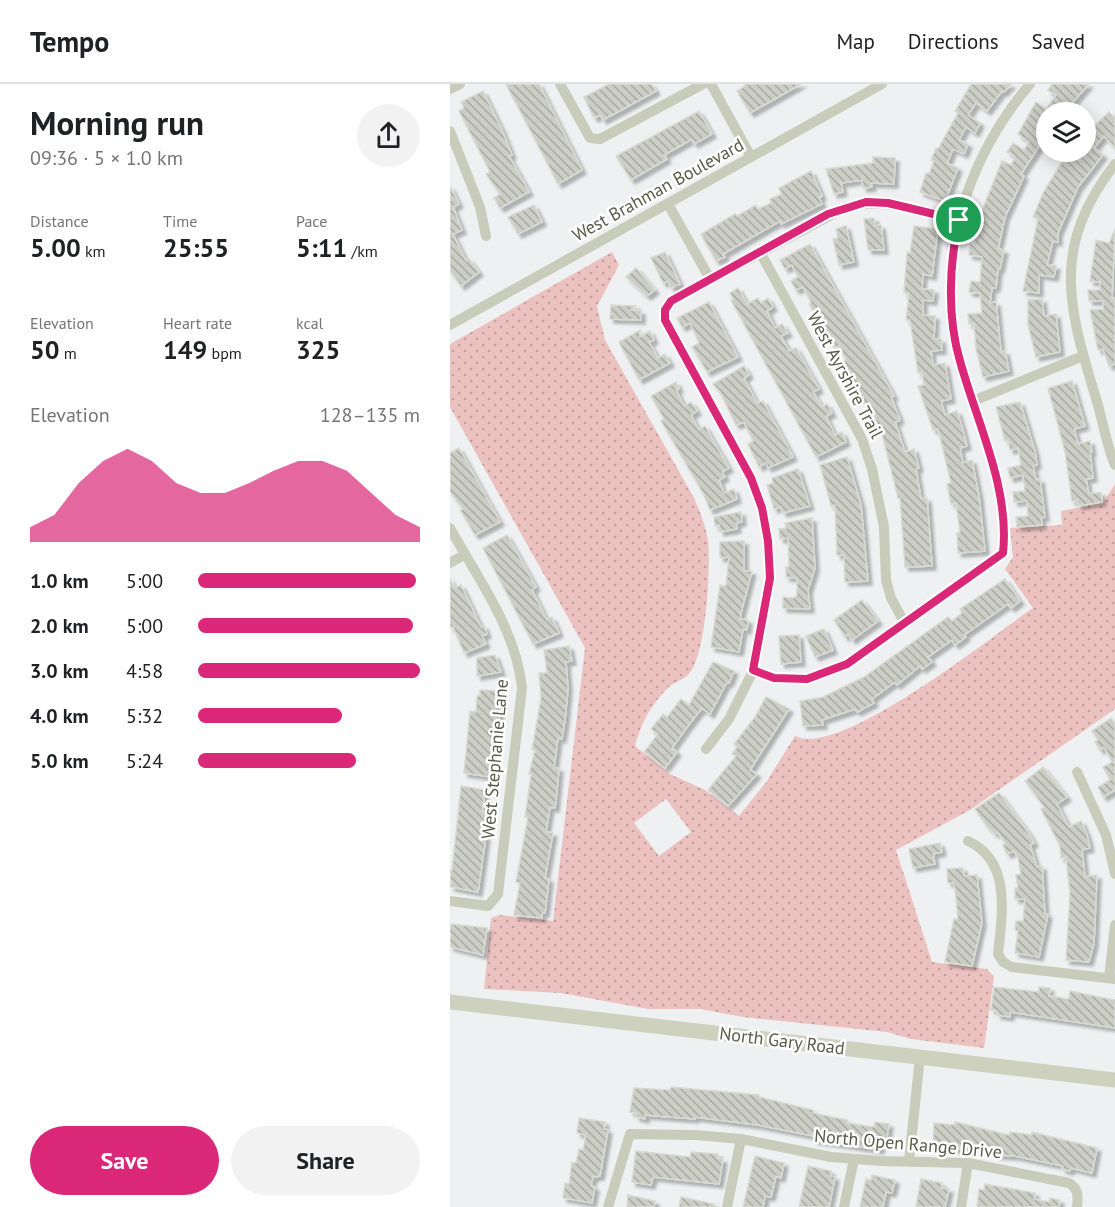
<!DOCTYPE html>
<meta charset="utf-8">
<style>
body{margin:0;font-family:"PT Sans",sans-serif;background:#f2f2f2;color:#202124;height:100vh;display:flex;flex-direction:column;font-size:22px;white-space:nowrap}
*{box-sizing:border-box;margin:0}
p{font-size:20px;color:#757577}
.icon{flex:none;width:33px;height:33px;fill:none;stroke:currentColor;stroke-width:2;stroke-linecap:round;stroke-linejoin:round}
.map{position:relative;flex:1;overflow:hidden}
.side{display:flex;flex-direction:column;background:#fff;width:450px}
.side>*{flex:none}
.fabs{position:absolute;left:586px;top:18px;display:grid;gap:12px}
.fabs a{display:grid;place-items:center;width:60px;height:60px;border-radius:50%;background:#fff;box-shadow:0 3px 15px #0003;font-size:30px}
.pin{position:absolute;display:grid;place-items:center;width:51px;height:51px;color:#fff;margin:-26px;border:3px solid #fff;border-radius:50%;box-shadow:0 2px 6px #0007}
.round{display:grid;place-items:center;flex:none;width:63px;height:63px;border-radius:32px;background:#f2f2f2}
.head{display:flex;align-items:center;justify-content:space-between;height:102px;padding:0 30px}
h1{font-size:33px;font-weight:800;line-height:45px}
.stats{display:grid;grid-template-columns:repeat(3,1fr);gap:9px;height:102px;padding:6px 30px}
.stats div{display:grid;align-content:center}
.stats b{font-size:26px;font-weight:800}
.stats small{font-size:16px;font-weight:400}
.stats p{font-size:16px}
.chart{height:168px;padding:12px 30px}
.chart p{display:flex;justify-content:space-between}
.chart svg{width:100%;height:108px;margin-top:6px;fill:#db2777;opacity:.7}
.action{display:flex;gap:12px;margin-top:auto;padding:12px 30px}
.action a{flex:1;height:69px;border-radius:36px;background:#db2777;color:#fff;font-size:24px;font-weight:800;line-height:69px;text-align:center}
.action a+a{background:#f2f2f2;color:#202124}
ul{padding:0 30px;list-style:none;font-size:20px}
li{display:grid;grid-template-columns:96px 72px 1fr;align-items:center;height:45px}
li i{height:15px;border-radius:8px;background:#db2777}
header{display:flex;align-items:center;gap:36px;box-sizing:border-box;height:84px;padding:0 30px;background:#fff;border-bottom:2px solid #e0e0e0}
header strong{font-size:28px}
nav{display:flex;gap:33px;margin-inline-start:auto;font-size:21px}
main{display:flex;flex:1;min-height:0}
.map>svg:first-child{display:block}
.grass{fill:url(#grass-dots);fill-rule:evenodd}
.building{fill:url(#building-back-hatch);stroke:#d8dad3;stroke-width:1.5;filter:url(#shadow)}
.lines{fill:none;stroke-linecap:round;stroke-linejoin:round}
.street{stroke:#c9cbbb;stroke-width:10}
.secondary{stroke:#ced1be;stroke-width:15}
.route-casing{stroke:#fff;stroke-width:12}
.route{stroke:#db2777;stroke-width:8}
.labels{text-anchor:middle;stroke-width:5;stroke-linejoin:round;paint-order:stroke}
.street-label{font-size:18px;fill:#595b48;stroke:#fff}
</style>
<header>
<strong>Tempo</strong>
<nav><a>Map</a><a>Directions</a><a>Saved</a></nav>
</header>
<main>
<section class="side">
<div class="head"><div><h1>Morning run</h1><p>09:36 · 5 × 1.0 km</p></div><a class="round"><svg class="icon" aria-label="share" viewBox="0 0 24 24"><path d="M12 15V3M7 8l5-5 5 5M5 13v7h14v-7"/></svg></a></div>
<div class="stats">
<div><p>Distance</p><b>5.00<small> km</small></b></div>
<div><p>Time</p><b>25:55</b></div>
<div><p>Pace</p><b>5:11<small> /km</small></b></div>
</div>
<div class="stats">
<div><p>Elevation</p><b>50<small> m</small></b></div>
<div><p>Heart rate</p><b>149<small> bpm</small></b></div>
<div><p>kcal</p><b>325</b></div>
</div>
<div class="chart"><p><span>Elevation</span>128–135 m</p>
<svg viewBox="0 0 160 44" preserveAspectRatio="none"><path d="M0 44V38L10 33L20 20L30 11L40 6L50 11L60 20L70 24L80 24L90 20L100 15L110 11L120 11L130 15L140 24L150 33L160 38V44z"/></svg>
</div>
<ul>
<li><b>1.0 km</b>5:00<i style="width:98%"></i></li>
<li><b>2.0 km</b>5:00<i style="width:97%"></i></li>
<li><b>3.0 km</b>4:58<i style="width:100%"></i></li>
<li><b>4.0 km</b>5:32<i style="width:65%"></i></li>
<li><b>5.0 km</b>5:24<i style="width:71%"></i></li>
</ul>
<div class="action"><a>Save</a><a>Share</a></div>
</section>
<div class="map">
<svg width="665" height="1123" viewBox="0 0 665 1123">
<defs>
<pattern id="grass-dots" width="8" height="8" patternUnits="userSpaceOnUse" patternTransform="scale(1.5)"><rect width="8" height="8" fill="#ecc2c0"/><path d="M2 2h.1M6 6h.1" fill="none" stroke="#c2a19e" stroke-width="1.8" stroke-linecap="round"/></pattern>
<pattern id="building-back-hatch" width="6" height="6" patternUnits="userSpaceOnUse" patternTransform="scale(1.5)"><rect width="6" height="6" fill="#cccec6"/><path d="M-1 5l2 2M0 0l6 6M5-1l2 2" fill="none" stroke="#a9aaa3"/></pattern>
<filter id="shadow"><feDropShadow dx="4" dy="4" stdDeviation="1.5" flood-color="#0004"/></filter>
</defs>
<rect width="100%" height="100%" fill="#eff0f1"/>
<path class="grass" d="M162,168L169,181L147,222L155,256L244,414C250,428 256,442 258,457C261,483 256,574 238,591C233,596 224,598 219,603C201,620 191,639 185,662L220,690L255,706L289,732L317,697L345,652C389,675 542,552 583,524L555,485L563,473L560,444L612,441L611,427L653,419L665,400V625L520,726L446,766L482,878L537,885L544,893L534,964L461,955L437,948L293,933L250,925H198L111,909L34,905L41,834L50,831L103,837L135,564L0,323V260ZM216,715L241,748L209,772L184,739Z"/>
<g class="building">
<polygon points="56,0 89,0 132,86 108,100"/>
<polygon points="159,0 201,0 206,7 153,36 150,31 144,34 134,13"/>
<polygon points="294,0 351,0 300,29 287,7 295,2"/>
<polygon points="521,0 561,0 554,8 552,7 537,27 526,19 518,31 530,39 525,49 516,43 509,56 518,60 514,70 503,65 497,79 508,84 495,117 470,108 476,89 479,90 484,77 481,76 486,64 488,65 508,29 505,27"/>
<polygon points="602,0 639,0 614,28 597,28 597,50 571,90 574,92 555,133 548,165 554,166 550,185 548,185 546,204 542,204 540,219 546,218 551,268 555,267 559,287 533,293 526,265 524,240 519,240 518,230 532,229 530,209 519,208 521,197 530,198 532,173 519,171 520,160 524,161 531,129 552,77 561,81 565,73 557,68 563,59 574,66 579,58 568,50 586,18 596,25 606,11 598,6"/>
<polygon points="33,7 52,46 62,71 59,72 79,108 50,124 44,114 50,110 36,90 40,88 9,27 14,24 11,18"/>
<polygon points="249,27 262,50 244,60 242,55 214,71 217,75 181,96 166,72"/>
<polygon points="659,28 665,35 665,64 654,52 644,64 653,71 628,103 608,149 608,158 603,157 597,181 606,182 604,193 589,191 589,209 573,207 588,135 583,133 594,107 618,68 636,68 636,49"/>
<polygon points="423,73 445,74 444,100 421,99 422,103 413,104 412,96 391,99 393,108 384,110 376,85 423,79"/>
<polygon points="361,87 372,112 369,113 372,120 331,140 330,137 273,170 275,173 266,177 251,150 285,130 287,132 306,121 308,125 321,119 320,115 332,110 329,104"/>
<polygon points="0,102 9,120 3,123 12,146 3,150 16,177 19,175 29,188 11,202 0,187"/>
<polygon points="84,121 92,138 68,150 58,133"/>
<polygon points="424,134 425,142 431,141 434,166 418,166 414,135"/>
<polygon points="396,142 404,178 389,181 383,155 388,154 386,145"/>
<polygon points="464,142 488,145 482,192 473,190 472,205 484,206 483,217 473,216 473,231 485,232 484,255 491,255 492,266 481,267 483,281 495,279 501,315 491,317 495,331 507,327 512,343 517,362 510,364 513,379 522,376 529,412 535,467 508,469 507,449 510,449 506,419 501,420 497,400 501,399 488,345 483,346 468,302 474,301 472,288 468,289 460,236 456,236 459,209 454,209 457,168 460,169"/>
<polygon points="665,145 662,215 665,214 665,280 659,282 653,265 648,266 640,226 653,225 653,217 639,217 638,206 650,206 650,198 640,197 646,156 659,159"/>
<polygon points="360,160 444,312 441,313 450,336 445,338 455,368 464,365 469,384 466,385 471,415 477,414 482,482 455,483 450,414 448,414 433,354 421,324 418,326 391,278 396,276 389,262 384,264 359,220 361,218 353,203 346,206 341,197 348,193 342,181 335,185 330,176"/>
<polygon points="215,168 230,200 221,204 218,197 213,199 201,174"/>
<polygon points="186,184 205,206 197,212 176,193"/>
<polygon points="288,204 297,220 308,214 311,219 318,214 323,223 317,227 325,244 332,240 338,249 331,252 339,267 346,264 369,305 363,308 372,323 377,320 382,329 376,332 385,351 392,348 396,358 366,373 281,216 283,215 280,209"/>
<polygon points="592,215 594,232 606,230 610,268 586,273 578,241 578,216"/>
<polygon points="259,218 288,273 257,288 242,263 249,259 240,239 232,243 227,234"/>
<polygon points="161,221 186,222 181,226 191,227 191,236 160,235"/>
<polygon points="190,246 190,253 200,247 204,256 199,258 208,274 215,270 220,279 189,296 169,258"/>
<polygon points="294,282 299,291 294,294 307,319 313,317 343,373 318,384 316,379 309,383 298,360 303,357 294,338 286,341 270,308 263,300"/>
<polygon points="622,297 635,342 624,345 628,360 640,357 642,368 640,368 643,394 636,395 639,410 651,408 652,418 628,422 627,416 622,417 615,368 598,304"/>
<polygon points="226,298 229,305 226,306 234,322 241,318 247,327 241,331 249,346 255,342 279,384 272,388 275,393 269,396 274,409 284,405 287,415 260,426 253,409 211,337 214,335 201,312"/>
<polygon points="570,318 585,368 587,381 583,382 586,396 590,395 595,433 591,434 592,441 567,443 566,433 578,432 577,417 564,418 563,408 575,407 573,391 560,394 558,384 571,381 568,364 560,366 558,356 555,357 546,323"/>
<polygon points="9,364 50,438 25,451 10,426 13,425 0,408 0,369"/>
<polygon points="397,373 411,421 418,497 395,498 394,471 387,471 385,421 381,422 370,381"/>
<polygon points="348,385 360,422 333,429 331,423 324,425 317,401 323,399 322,394"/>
<polygon points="291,428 292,438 286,439 287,445 270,448 269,441 265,442 264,433"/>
<polygon points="362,434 365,484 358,506 360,525 333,524 333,513 344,514 347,511 347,494 336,493 336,483 339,483 338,454 330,455 329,445 336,444 335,439"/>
<polygon points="57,451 86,503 82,506 97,536 102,533 109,549 83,560 33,464"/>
<polygon points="294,457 294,487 302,487 291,529 290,535 298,536 297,546 293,545 289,568 261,563 270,501 276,502 279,473 270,474 270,458"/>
<polygon points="0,495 5,504 11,501 31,543 34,542 37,550 32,552 36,560 14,569 3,543 0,544"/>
<polygon points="555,495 570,517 561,524 558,520 514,551 516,553 505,561 502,556 478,573 482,578 472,585 470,582 447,601 445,598 422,615 424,619 407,628 405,625 372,636 373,641 353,642 350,617 373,613 414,593 498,533 502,537 512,529 510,525"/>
<polygon points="412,516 428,537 402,556 398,550 395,553 384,536"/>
<polygon points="374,545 383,566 365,573 356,552"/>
<polygon points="349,551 351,578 331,580 329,552"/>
<polygon points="119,562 122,577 116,578 118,605 115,636 112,655 108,654 104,684 109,684 107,706 105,724 100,723 96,748 103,749 95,794 99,795 95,829 92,829 92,834 64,831 70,799 66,798 78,733 75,733 81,690 79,690 85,666 82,666 91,614 89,589 97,589 94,566"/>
<polygon points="45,571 51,588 27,592 27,574"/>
<polygon points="263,578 284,587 279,599 277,598 260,630 252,624 237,643 222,664 227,668 215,684 194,668 208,650 201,645 213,630 217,633 231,615 239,621"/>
<polygon points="30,606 48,607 47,615 51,615 42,693 14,689 20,627 26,628 27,612 30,612"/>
<polygon points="316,613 339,625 300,686 307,690 278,722 258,706 286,672 282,670 287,663 284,660 305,633"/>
<polygon points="661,634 665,640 665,706 653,713 648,703 660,696 653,683 662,678 654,663 650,666 645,658 648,656 642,647"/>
<polygon points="593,683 617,713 607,720 619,743 631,737 637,751 640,764 632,766 635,793 647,791 644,859 639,878 616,876 620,810 616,773 611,774 610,762 591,725 594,723 575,697"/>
<polygon points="11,702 35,706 32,727 39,728 32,752 36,752 28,808 1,803 0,786 2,786"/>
<polygon points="549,709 578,748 584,759 580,761 587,783 592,782 595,830 598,830 589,873 565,869 568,847 565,846 566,837 573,837 575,815 565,815 565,804 568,804 566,791 571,790 568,774 564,767 557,770 553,761 556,760 547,748 545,750 536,741 525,725"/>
<polygon points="490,759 492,768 483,770 485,780 463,784 459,765"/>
<polygon points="513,784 514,792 527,791 532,839 522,882 495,878 504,835 508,835 505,804 503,799 498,799 497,785"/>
<polygon points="0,840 37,844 33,871 0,863"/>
<polygon points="544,903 589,908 589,903 600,904 599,912 619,915 620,907 665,916 665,944 560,928 560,933 547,931 547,927 541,926"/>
<polygon points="221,1003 309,1011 309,1013 363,1026 363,1029 397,1036 397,1039 424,1043 425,1038 439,1040 436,1060 431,1059 430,1066 411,1063 364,1056 364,1052 308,1041 245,1033 245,1035 195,1031 195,1035 186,1033 186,1029 180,1028 184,1004 220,1006"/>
<polygon points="129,1034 155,1038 154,1045 158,1046 150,1092 143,1093 141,1102 145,1103 142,1119 113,1114 115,1099 119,1100 122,1078 126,1079 129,1065 133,1066 136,1051 127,1049"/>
<polygon points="505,1038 559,1051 560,1048 582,1051 582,1048 647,1064 642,1089 621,1084 620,1087 612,1085 613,1082 565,1072 545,1071 545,1068 516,1064 487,1066 487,1061 483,1061 484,1039 505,1041"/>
<polygon points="186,1067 240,1073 241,1068 268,1070 267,1074 273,1075 269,1100 203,1093 201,1101 182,1098"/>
<polygon points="305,1072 334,1079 331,1094 326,1092 321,1113 315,1112 313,1123 293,1123"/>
<polygon points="358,1082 381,1087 380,1092 385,1093 379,1123 349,1123"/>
<polygon points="422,1091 445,1096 442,1109 436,1108 433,1123 410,1123 416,1095 421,1096"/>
<polygon points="471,1095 492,1099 491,1104 499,1105 495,1123 466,1123"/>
<polygon points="535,1100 585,1109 584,1115 599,1118 600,1114 610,1116 609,1123 527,1123 529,1105 534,1106"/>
<polygon points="178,1111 205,1117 204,1123 177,1123"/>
<polygon points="231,1113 264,1120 263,1123 229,1123"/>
</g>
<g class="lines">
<g class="street">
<polyline points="110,0 140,54 150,55 253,0"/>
<polyline points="261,0 301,73"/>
<polyline points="0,5 10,0"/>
<polyline points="0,47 30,123 36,152"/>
<path d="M665,80C602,162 617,219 645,311C652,333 656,360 665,381"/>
<polyline points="218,120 260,195"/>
<polyline points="310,168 412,355 422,385 434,443 436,496 441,514 455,540"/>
<polyline points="0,241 432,0"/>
<polyline points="523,317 633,272"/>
<path d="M0,444C28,495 66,545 72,604L48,810L38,822L0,817"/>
<polyline points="0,479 14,471"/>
<path d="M303,587L324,594L357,595L397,580L553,469C561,402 525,338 509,275C484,176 516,76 580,0"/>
<path d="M256,665L279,635L303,587L320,494L318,457L312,424L301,394L215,236V226L221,217L396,123C435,114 471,126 509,136"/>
<polyline points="627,688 656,751 665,790"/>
<path d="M518,757C562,777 552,831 548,870L553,878L562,883L665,895"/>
<polyline points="659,894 665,841"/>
<polyline points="459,1077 470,973"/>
<path d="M158,1123L180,1050L246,1051L291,1055L381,1073L430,1077L518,1079L619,1099C629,1105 628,1113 627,1123"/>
<polyline points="277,1123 291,1055"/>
<polyline points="394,1123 404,1075"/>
<polyline points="511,1123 518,1079"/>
</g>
<polyline class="secondary" points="0,918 665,996"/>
</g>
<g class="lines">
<defs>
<path id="route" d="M416,118L438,119L509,136C499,180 497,233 510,277C527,339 560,404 553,469L397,580L357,595L324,594L303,586L320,494L318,457L312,424L301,394L215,236V226L221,217L378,130Z"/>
</defs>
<use href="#route" class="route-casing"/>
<use href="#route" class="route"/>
</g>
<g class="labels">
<g class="street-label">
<text transform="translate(208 106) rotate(-29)" y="6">West Brahman Boulevard</text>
<text transform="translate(395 291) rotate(62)" y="6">West Ayrshire Trail</text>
<text transform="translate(45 675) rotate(-85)" y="6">West Stephanie Lane</text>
<text transform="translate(332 957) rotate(7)" y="6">North Gary Road</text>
<text transform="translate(458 1060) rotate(5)" y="6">North Open Range Drive</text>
</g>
</g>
</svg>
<div class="fabs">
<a><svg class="icon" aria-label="layers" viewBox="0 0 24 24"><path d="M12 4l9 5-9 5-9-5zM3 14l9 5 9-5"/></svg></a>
</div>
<div class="pin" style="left:509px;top:136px;background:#1e9e55"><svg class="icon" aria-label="arrive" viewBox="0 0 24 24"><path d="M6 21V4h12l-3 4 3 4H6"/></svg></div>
</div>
</main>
